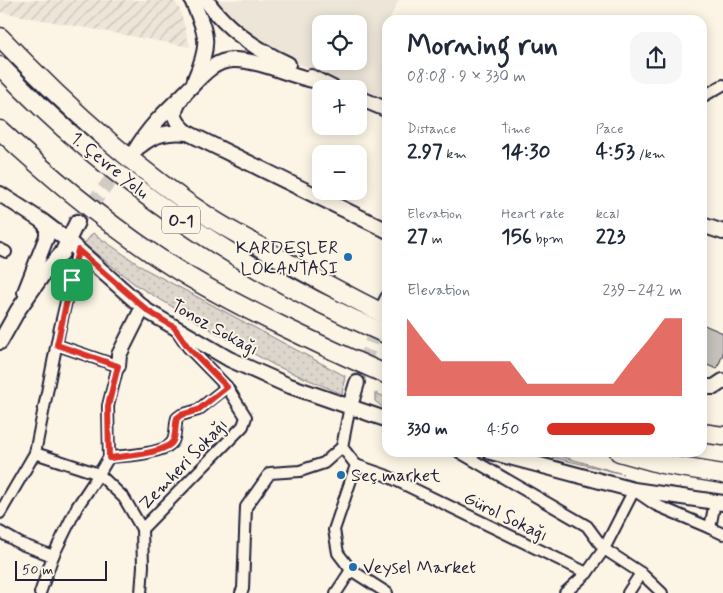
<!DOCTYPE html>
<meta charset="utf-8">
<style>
body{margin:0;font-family:Mynerve,sans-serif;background:#f6f6f7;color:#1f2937;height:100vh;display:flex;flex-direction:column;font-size:19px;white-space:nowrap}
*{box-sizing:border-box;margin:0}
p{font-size:16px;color:#747a83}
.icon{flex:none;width:28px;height:28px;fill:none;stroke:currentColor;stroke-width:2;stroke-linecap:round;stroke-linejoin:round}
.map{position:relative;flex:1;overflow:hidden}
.drawer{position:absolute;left:382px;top:15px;width:325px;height:442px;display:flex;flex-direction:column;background:#fff;border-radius:15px;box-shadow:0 2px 12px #0003}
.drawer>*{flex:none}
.tools{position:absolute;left:312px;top:15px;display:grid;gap:10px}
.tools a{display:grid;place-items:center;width:55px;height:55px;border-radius:10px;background:#fff;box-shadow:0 2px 12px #0003;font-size:25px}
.scale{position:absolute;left:15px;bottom:12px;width:92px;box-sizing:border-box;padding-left:5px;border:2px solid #22223b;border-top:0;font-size:14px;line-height:18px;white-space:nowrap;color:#22223b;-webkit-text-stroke:4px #fcf5e5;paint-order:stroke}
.pin{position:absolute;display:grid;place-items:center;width:42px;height:42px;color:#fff;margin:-21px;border-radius:10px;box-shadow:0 2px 8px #0006}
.round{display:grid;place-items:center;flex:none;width:52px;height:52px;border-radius:15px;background:#f6f6f7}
.head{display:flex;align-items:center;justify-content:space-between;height:85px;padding:0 25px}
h1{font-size:28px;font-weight:800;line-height:38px}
.figures{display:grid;grid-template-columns:repeat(3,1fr);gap:8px;height:85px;padding:5px 25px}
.figures div{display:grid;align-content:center}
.figures b{font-size:21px;font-weight:800}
.figures small{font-size:14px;font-weight:400}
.figures p{font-size:14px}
.chart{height:140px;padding:10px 25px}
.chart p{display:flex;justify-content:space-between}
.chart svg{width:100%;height:90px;margin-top:5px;fill:#d93025;opacity:.7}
ul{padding:0 25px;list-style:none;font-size:16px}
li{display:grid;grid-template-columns:80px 60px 1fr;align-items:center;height:38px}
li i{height:12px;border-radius:6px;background:#d93025}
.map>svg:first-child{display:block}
.built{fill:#ece5d8;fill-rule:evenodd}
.industrial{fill:url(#industrial-furrows)}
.grass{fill:url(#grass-dots);stroke:#7f7c84}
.building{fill:#c6c1bb;stroke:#22223b}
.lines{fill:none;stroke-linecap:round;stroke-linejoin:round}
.secondary-tunnel{stroke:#d0cbc3;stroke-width:14;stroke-dasharray:14 7;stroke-linecap:butt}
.street-casing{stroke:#22223b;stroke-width:14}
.secondary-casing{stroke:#22223b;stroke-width:18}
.highway-casing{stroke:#22223b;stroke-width:21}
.street{stroke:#fcf5e5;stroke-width:10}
.secondary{stroke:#fcf5e5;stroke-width:14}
.highway{stroke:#fcf5e5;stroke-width:18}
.route-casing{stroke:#fff;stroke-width:10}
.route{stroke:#d93025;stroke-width:6}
.poi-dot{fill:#1f6fb2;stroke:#fcf5e5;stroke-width:2}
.labels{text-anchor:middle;stroke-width:4;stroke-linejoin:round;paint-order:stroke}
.shield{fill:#fcf5e5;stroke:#63616e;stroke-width:1}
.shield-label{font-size:16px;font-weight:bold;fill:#22223b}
.street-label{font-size:18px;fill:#22223b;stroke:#fcf5e5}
.poi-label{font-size:18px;fill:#22223b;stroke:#fcf5e5;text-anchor:start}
</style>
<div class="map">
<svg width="723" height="593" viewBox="0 0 723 593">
<defs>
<pattern id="industrial-furrows" width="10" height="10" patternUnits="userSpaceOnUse" patternTransform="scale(1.25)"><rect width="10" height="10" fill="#ece5d8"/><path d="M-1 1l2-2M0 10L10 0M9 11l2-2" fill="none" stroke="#cac4ba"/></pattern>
<pattern id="grass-dots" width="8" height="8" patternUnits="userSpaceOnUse" patternTransform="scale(1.25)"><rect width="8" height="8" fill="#dcd6cc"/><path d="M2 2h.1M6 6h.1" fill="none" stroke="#bcb7b0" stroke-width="1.8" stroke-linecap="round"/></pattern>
</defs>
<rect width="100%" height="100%" fill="#fcf5e5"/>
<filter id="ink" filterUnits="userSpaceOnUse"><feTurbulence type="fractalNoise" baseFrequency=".02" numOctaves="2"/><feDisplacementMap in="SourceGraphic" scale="10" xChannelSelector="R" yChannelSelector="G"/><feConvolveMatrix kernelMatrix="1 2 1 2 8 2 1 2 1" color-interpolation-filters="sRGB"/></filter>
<g filter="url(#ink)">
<path class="built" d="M214,0H399L383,31L387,34V99L330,78L273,51L236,27ZM321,24H359V61H321Z"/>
<polygon class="industrial" points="0,0 174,0 180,10 190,47 0,12"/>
<g class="grass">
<polygon points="93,233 145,269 345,376 342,394 274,365 213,331 136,285 84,244"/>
<polygon points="375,393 387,398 387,411 375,401"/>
<polygon points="535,453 550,453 623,474"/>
</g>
<polygon class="building" points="702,324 723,333 723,354 717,369 702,363"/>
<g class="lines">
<g class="secondary-tunnel">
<polyline points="77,222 123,165"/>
<polyline points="357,383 379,320"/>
</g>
<defs>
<g id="street">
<polyline points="702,97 723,85"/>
<polyline points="0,249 6,252"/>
<polyline points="57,345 118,366 108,406 109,457 99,474 124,498 142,529 143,566 141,593"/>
<polyline points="350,406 342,447 356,465 334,530 338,553 351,570 387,593"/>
<polyline points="459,452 587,526 604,549 641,573 662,593"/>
<polyline points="35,453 99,474 77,507 53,556 40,593"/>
<path d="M109,457C123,456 166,454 173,441C176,434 175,425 177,418L181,415L198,410L227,387"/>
<polyline points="356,465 385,475 587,573"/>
<polyline points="0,513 35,453 59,332 78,250"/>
<polyline points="710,528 723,534"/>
<polyline points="142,529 243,426 246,417 227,387 188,347 176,329"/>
<polyline points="0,532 21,544 53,556"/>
<polyline points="241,593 243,589 246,507 270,473 300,471 324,463 342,447"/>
<polyline points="336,593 351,570"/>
<polyline points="565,593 587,573 604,549 634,490 656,505 710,528 715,502"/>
<polyline points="628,593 641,573"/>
</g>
<g id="secondary">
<path d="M192,0C207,35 211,43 195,79"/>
<path d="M206,0C227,30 255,49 288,64"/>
<polyline points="311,77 335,89"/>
<path d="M185,93C172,111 170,118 188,133L388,231"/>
<polyline points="359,98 388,110"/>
<path d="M140,146C154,134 169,131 188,133"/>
<path d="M135,151C148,128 166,111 185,93C199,79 213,59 235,60C264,61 289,76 317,81"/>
<polyline points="0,194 42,221 67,240 147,311 229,359 287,385 388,420"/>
<polyline points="702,225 723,232"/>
<polyline points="25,292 47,236 47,227 42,221"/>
<polyline points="382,310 388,298"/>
<polyline points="0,342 18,310 44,273 62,253 77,222"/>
<polyline points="118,366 119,355 143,307"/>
<polyline points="702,387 714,387 723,381"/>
<polyline points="350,406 357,383"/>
<polyline points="491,452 634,490 723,503"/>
</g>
<g id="highway">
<path d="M0,37C64,104 134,169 212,219C229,230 247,239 264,249C305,273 346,295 388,316"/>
<path d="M0,66C109,181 243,272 388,335"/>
<path d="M0,130C48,175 99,217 153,254C195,283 242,307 288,329C321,345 354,361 388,375"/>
<polyline points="702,433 723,436"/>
<polyline points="619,452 662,464 723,474"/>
</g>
</defs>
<use href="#street" class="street-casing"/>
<use href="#secondary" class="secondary-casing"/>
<use href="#highway" class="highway-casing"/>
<use href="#street" class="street"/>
<use href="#secondary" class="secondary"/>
<use href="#highway" class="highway"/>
</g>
</g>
<g class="lines" filter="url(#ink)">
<defs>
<path id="route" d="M78,250L148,311L174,327L188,347L227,387L198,410L181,415L177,418C175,425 176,435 173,441C166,454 123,456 109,458L108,406L118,366L57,345Z"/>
</defs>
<use href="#route" class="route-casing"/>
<use href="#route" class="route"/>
</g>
<g class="poi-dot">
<circle cx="348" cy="257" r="5"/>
<circle cx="341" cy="475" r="5"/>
<circle cx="353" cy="567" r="5"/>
</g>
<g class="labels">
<rect class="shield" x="162" y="206.5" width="38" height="27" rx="4"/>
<g class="shield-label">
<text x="181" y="226">O-1</text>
</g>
<g class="street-label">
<text transform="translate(110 165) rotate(39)" y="6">1. Çevre Yolu</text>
<text transform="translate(215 327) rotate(29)" y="6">Tonoz Sokağı</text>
<text transform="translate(183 464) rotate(-46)" y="6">Zemheri Sokağı</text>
<text transform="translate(506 516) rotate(26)" y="6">Gürol Sokağı</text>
</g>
<g class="poi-label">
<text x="338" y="253" text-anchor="end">KARDEŞLER<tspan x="338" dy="21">LOKANTASI</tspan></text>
<text x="351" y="481">Seç market</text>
<text x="363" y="573">Veysel Market</text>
</g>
</g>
</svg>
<div class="tools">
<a><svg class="icon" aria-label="locate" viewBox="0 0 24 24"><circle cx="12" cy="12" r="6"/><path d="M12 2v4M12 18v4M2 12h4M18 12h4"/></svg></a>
<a>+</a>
<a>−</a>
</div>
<div class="scale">50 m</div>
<div class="pin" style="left:72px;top:280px;background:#1e9e55"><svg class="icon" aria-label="arrive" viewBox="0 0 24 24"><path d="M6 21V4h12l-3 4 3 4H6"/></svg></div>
<section class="drawer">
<div class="head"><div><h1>Morning run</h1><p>08:08 · 9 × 330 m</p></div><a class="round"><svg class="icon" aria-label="share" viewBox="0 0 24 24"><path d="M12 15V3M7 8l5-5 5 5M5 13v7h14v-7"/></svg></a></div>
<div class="figures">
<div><p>Distance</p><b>2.97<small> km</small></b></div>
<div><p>Time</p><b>14:30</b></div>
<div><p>Pace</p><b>4:53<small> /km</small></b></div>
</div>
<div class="figures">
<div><p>Elevation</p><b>27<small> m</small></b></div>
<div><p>Heart rate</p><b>156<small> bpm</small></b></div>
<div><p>kcal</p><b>223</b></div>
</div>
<div class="chart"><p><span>Elevation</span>239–242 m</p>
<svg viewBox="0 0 160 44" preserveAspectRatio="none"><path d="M0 44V6L10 17L20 27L30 27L40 27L50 27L60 27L70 38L80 38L90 38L100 38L110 38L120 38L130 27L140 17L150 6L160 6V44z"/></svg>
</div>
<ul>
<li><b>330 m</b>4:50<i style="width:80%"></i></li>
</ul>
</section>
</div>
